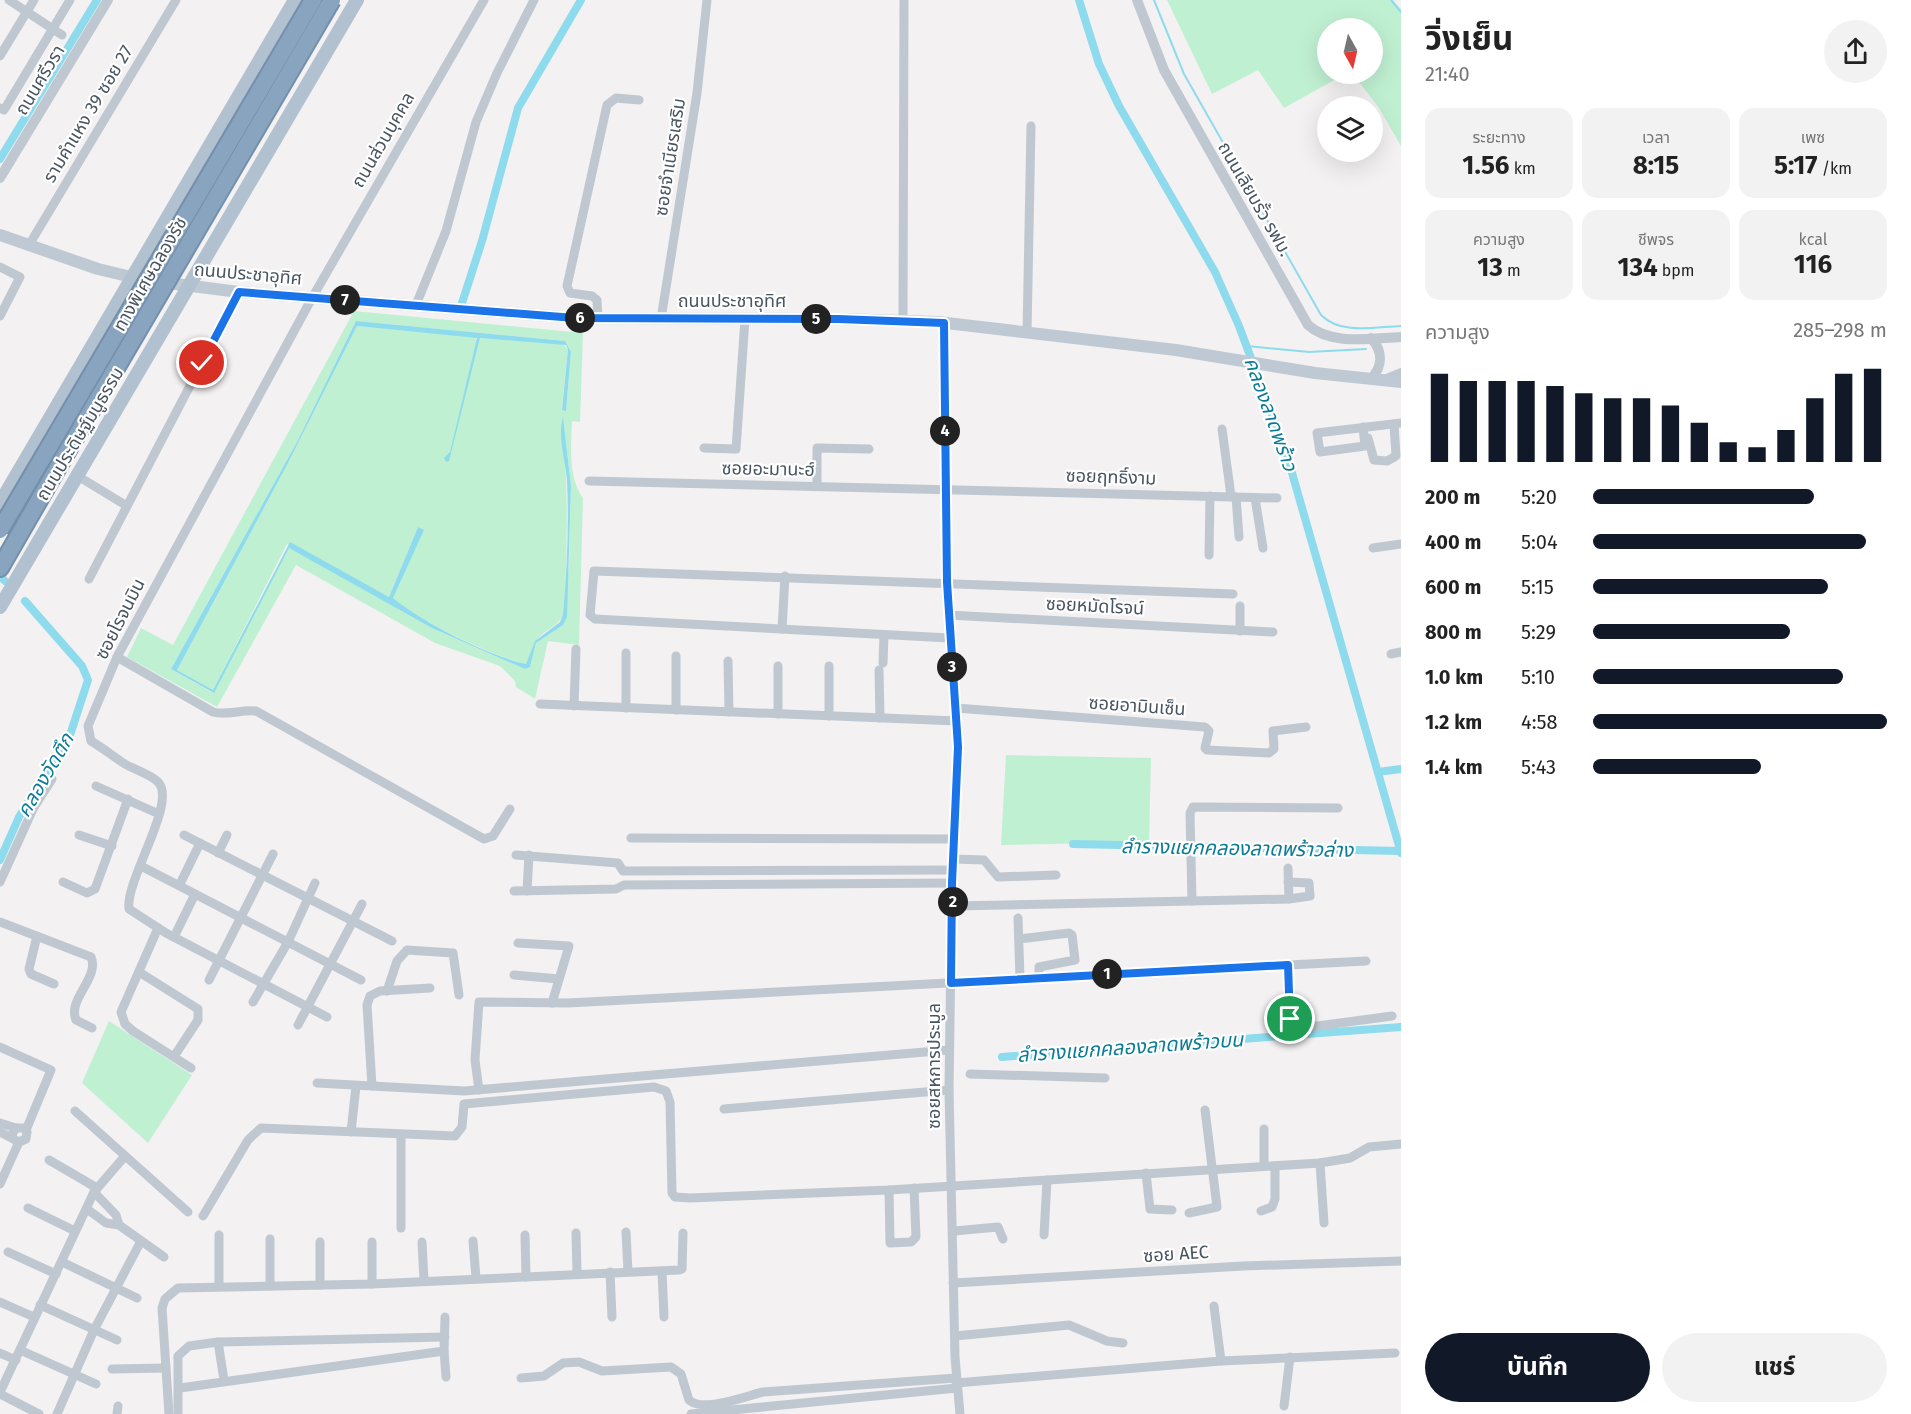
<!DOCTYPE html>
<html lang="th">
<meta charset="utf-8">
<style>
body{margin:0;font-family:"Fira Sans","Noto Sans Thai",sans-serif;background:#f2f2f2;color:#222;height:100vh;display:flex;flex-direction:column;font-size:22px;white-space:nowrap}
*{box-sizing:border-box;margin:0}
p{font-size:20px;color:#767676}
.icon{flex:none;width:33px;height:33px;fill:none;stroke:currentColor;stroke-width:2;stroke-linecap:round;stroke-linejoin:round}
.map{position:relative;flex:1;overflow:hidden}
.drawer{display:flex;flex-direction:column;background:#fff;width:510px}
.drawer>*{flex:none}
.needle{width:39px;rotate:172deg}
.controls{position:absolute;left:1317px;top:18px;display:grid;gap:12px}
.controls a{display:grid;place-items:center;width:66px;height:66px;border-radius:50%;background:#fff;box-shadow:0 6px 24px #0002;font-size:30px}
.pin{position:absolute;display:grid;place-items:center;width:51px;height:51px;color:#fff;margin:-26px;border:3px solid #fff;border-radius:50%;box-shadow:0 2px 6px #0007}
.km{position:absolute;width:30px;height:30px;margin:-15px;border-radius:50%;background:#222;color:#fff;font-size:16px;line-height:30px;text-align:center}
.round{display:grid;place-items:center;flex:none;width:63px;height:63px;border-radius:32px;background:#f2f2f2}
.headline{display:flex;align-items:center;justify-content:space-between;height:102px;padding:0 24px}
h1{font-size:33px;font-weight:700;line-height:45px}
.metrics{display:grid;grid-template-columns:repeat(3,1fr);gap:9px;height:102px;padding:6px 24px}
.metrics div{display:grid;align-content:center;border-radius:15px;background:#f2f2f2;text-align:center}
.metrics b{font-size:26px;font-weight:700}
.metrics small{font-size:16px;font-weight:400}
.metrics p{font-size:16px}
.chart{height:168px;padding:12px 24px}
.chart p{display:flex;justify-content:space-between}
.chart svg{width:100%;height:108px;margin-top:6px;stroke:#111827;stroke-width:6}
.button{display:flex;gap:12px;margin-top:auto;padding:12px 24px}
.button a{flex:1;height:69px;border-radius:36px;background:#111827;color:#fff;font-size:24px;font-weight:700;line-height:69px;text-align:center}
.button a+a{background:#f2f2f2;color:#222}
ul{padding:0 24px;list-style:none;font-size:20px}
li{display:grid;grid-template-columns:96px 72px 1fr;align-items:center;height:45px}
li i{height:15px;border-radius:8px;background:#111827}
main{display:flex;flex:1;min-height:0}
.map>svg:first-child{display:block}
.green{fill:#c0f0d2;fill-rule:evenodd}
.water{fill:#8ddbed}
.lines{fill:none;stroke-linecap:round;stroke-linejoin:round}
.stream{stroke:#8ddbed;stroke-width:2}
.canal{stroke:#8ddbed;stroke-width:8}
.motorway-casing{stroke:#748fab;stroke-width:20}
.minor{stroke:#bfc8d0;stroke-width:9}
.tertiary{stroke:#bfc8d0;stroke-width:10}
.secondary{stroke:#bfc9d4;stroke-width:12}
.primary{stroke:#b1c1cf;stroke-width:14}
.motorway{stroke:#89a4bf;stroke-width:16}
.motorway-bridge-casing{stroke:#748fab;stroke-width:20;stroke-linecap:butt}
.motorway-bridge{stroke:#89a4bf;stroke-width:16}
.route-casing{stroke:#fff;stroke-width:12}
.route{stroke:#1a73e8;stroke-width:8}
.labels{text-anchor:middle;stroke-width:4.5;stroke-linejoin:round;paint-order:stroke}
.street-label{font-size:18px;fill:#48545f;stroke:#fff}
.water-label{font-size:20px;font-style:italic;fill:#0c7c96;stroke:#fff}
</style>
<main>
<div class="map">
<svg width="1401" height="1414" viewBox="0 0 1401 1414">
<rect width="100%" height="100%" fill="#f3f1f1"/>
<g class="green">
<polygon points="1167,0 1393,0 1401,9 1401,146 1379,108 1353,74 1372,74 1372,28 1328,28 1328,74 1345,74 1284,108 1258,70 1212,94"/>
<path d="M354,311L583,333L580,422L572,421C571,445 568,478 583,498L579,645L548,641L535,699L516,687L515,681L500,666L435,643L296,565L217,707L127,657L141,628L173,645ZM356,321L565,341L571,352L566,411L562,407L568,349L563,344L480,338L468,384L477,342L476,337L357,326L287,465L177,670L213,690L287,544L389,597L418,527L423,530L393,598C423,623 488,654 526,664C531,655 532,645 539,637C548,628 558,627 563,614C569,548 567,484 563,418L571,486L569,565L563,625L536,643L530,667L525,669L432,628L289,547L213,693L171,669L297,442Z"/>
<polygon points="1006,755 1151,758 1149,842 1001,845"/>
<polygon points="109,1021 192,1075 148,1143 82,1083"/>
</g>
<path class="water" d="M356,321L565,341L571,352L566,411L562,410L568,349L566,345L480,338L449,461L446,462L444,458L450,452L477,338L357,326L287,465L177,670L213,690L290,542L389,597L418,527L424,530L393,598C422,622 489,656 526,664L535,641L560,622L563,614C567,570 569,526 567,482C566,461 557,438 563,417L571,486L567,617L563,625L536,643L530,667L525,669L432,628L289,548L214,693L171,669L297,442Z"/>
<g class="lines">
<g class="stream">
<path d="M1154,0L1184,74L1321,315C1341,335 1374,327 1401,326"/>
<polyline points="1391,0 1401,12"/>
<polyline points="1247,346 1309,352 1366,349"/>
</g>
<g class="canal">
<polyline points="1079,0 1099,64 1119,106 1215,272 1239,326 1286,452 1401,853"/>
<polyline points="0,159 97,0"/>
<polyline points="462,303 482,241 518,108 581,0"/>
<polyline points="0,576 5,581"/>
<polyline points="1378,772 1401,769"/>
<polyline points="1073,844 1401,851"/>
<polyline points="0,860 19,817 70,735 88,680 82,666 25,601"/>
<polyline points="1002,1057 1401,1027"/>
</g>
<defs>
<polyline id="motorway" points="0,568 61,462"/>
</defs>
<use href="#motorway" class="motorway-casing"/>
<g class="minor">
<polyline points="9,0 62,35"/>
<polyline points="0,56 34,0"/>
<polyline points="0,108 4,110 70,0"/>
<polyline points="29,245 176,0"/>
<polyline points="0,267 20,277 0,316"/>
<polyline points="416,305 446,231 476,122 497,73 534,0"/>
<polyline points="598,318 597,300 592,296 570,293 567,286 607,105 616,98 639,100"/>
<polyline points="661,319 697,93 707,0"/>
<polyline points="903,321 904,0"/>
<polyline points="944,323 947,582 958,747 952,883 949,1090 955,1357 960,1414"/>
<polyline points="1027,333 1031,126"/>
<polyline points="1363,427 1365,446 1320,452 1317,433 1401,423"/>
<polyline points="1222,429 1231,496"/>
<polyline points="1368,438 1374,460 1387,461 1396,456 1394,424"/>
<polyline points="704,448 736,449 745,319"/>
<polyline points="76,475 127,506"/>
<polyline points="589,481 1277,498"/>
<polyline points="817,486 817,448 869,449"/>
<polyline points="1236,497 1239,537"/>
<polyline points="1255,498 1263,548"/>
<polyline points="1373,548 1401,544"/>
<polyline points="1209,555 1210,496"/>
<polyline points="89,579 239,292"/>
<polyline points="1240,606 1240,631"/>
<polyline points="948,615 1273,632"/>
<polyline points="782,629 785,576"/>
<polyline points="949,638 595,619 590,615 594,571 1233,594"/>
<polyline points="1391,654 1401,652"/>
<polyline points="676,656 676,710"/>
<path d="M117,657L213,712C227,716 242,709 256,711L484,839L493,836L510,809"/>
<polyline points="728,661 729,712"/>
<polyline points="883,663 884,635"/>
<polyline points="829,666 829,716"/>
<polyline points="879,670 880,718"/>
<polyline points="540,704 957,721"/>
<polyline points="574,706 576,649"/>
<polyline points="626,708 626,653"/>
<polyline points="956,708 1205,727 1209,731 1205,748 1207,750 1269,753 1274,749 1273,731 1306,727"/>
<polyline points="778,714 778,666"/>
<polyline points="96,786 159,814"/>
<polyline points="79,835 112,846"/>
<polyline points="184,835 392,941"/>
<polyline points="631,838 954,839"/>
<polyline points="218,853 227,835"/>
<polyline points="516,855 618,863 623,871 953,870"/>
<polyline points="953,859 984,860 998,877 1056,875"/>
<polyline points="141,866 361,980"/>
<polyline points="1288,868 1289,899"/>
<polyline points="0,882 34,807 52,779"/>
<polyline points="63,882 87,893 95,889 128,799"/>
<polyline points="180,884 200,843"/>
<polyline points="514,891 616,889 624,885 952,883"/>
<polyline points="527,891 529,855"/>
<polyline points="1192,901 1190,813 1193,807 1338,808"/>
<polyline points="953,906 1289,899 1310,896 1309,883 1288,882"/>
<polyline points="1018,918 1020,979"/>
<path d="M0,922L91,957C100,978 67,999 76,1020L92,1028"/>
<polyline points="158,928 121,1012 125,1024 133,1031 191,1068"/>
<polyline points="37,936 29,969 31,974 54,984"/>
<polyline points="174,937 195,894"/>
<polyline points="1019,939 1069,933 1072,935 1075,960 1039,967 1039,978"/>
<polyline points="518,943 569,946 552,1003"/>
<polyline points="1288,965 1290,1019 1293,1024 1310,1027 1392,1016"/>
<polyline points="139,972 198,1009 198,1020 175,1055"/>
<polyline points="514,975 559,979"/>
<polyline points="209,980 273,854"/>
<polyline points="387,991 397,961 407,950 453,953 459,995"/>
<polyline points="253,1002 288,942 315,883"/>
<path d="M327,1017L166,933L129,909C125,880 178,802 158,782C150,774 135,770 125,764C114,757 103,748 91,741L88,726L117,657L312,298L484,0"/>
<polyline points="298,1025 362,904"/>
<polyline points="0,1047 51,1070 26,1130"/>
<polyline points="970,1074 1105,1078"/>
<polyline points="317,1083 464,1091 949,1050"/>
<polyline points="372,1086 367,1005 370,996 380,991 430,988"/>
<polyline points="479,1090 475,1060 479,1002 568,1003 1366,961"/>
<polyline points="724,1109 949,1090"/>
<polyline points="75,1111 188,1212"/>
<polyline points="0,1123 16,1128"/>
<polyline points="0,1132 19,1142 26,1139 27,1132 24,1128 16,1128 12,1134 13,1139"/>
<polyline points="351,1132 356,1086"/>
<polyline points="401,1136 401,1228"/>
<polyline points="49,1160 97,1188"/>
<polyline points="1320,1163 1324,1223"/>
<polyline points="1264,1166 1264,1129"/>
<polyline points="1146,1173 1150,1209 1172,1210"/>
<polyline points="0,1184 19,1142"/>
<polyline points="889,1190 890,1243 911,1242 916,1237 914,1188"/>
<polyline points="94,1192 116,1215 119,1225"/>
<polyline points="28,1208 75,1231"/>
<polyline points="87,1209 106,1223 119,1225 164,1257"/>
<polyline points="1261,1211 1272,1207 1275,1199 1275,1166"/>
<polyline points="1189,1213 1217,1207 1205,1110"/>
<polyline points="203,1216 248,1140 261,1128 455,1136 462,1127 464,1104 654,1087 666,1091 670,1102 672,1193 675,1197 690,1198 889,1190 1320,1163 1350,1158 1369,1147 1401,1144"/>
<polyline points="954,1231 998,1227 1003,1239"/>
<polyline points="626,1232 628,1272"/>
<polyline points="576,1233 577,1273"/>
<polyline points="525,1235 526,1277"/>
<polyline points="1044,1235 1047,1180"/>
<polyline points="270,1239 270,1286"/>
<polyline points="473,1241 476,1278"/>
<polyline points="320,1242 320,1285"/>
<polyline points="372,1242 372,1284"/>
<polyline points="422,1242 424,1280"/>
<polyline points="8,1252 56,1274"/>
<polyline points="62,1262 137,1298"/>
<polyline points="662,1271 664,1317"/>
<polyline points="610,1272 612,1317"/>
<polyline points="953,1283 1243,1266 1401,1261"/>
<polyline points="219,1286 219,1235"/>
<polyline points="0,1302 34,1317"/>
<polyline points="40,1305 117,1340"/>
<polyline points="1214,1306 1221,1361"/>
<polyline points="955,1336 1069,1325 1107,1341 1123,1343"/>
<polyline points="218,1342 224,1380"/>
<polyline points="20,1350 96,1384"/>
<polyline points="444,1351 446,1377"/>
<polyline points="0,1353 16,1360"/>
<polyline points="112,1369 166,1368"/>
<path d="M521,1378L544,1376L563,1363L579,1362L602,1371L671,1367L681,1374L689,1400C703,1413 746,1396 763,1392L956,1378"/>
<polyline points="956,1383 1221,1361 1395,1353"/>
<polyline points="180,1388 444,1351 445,1317"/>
<polyline points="0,1392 94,1192 125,1156"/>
<polyline points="0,1394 39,1414"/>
<polyline points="1284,1406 1290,1357"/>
<polyline points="57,1414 94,1330 141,1241"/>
<polyline points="117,1414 118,1406"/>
<polyline points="169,1414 162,1308 165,1299 178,1288 372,1284 679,1270 682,1269 683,1233"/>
<polyline points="178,1414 178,1356 189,1346 218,1342 445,1337"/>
<polyline points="691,1414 957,1388"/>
</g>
<g class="tertiary">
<path d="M1137,0L1164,70L1308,325C1331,346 1372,338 1401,337"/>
<polyline points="0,178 108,0"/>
<path d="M1371,379C1383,366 1383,351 1371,338"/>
<polyline points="1384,380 1401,373"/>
</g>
<g class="secondary">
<polyline points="0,235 98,269 140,279"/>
<polyline points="160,282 239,292 575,318 838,319 938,322 1176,350 1315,373 1401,382"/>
</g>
<g class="primary">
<polyline points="0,503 295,0"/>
<polyline points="0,607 357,0"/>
</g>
<use href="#motorway" class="motorway"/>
<defs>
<g id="motorway-bridge">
<polyline points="61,462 332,0"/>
<polyline points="0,530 313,0"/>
</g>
</defs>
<use href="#motorway-bridge" class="motorway-bridge-casing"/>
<use href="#motorway-bridge" class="motorway-bridge"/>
</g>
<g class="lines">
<defs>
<polyline id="route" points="202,363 239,292 575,318 838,319 944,323 947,582 958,747 952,883 951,983 1288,965 1290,1019"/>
</defs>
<use href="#route" class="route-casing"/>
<use href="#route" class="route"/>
</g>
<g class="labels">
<g class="street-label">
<text transform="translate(40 80) rotate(-59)" y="6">ถนนศรีวรา</text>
<text transform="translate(88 114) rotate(-59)" y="6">รามคำแหง 39 ซอย 27</text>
<text transform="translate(383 140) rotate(-60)" y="6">ถนนส่วนบุคคล</text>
<text transform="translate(670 157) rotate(-81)" y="6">ซอยจำเนียรเสริม</text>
<text transform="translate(1255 199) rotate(60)" y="6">ถนนเลียบรั้ว รฟม.</text>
<text transform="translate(150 274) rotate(-60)" y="6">ทางพิเศษฉลองรัช</text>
<text transform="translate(248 274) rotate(5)" y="6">ถนนประชาอุทิศ</text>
<text x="732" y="307">ถนนประชาอุทิศ</text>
<text transform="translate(80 434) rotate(-59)" y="6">ถนนประดิษฐ์มนูธรรม</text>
<text transform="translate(768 469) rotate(1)" y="6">ซอยอะมานะฮ์</text>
<text transform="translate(1111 477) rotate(2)" y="6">ซอยฤทธิ์งาม</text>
<text transform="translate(1095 606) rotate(3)" y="6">ซอยหมัดโรจน์</text>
<text transform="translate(120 619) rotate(-63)" y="6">ซอยโรจนมิน</text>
<text transform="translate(1137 706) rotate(4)" y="6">ซอยอามินเซ็น</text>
<text transform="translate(934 1066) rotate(-90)" y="6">ซอยสหการประมูล</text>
<text transform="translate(1176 1254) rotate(-4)" y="6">ซอย AEC</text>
</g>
<g class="water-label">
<text transform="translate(1271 414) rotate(70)" y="7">คลองลาดพร้าว</text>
<text transform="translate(45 775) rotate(-60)" y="7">คลองวัดตึก</text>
<text transform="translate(1237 848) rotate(1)" y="7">ลำรางแยกคลองลาดพร้าวล่าง</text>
<text transform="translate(1130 1047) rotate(-4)" y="7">ลำรางแยกคลองลาดพร้าวบน</text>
</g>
</g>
</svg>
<div class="controls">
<a><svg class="needle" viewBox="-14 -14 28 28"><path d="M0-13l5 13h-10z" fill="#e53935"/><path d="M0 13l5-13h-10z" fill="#767676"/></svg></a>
<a><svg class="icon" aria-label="layers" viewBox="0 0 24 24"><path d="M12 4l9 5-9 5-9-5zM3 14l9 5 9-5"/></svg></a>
</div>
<div class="pin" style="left:1290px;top:1019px;background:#1e9e55"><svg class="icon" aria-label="arrive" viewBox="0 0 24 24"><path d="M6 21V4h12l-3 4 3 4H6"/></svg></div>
<div class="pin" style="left:202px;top:363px;background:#d93025"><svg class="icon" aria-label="check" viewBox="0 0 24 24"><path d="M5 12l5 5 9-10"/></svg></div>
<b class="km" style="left:1107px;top:974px">1</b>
<b class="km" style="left:953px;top:902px">2</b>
<b class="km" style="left:952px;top:667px">3</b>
<b class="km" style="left:945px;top:431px">4</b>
<b class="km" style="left:816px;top:319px">5</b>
<b class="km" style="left:580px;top:318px">6</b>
<b class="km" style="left:345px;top:300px">7</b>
</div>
<section class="drawer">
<div class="headline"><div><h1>วิ่งเย็น</h1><p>21:40</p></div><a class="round"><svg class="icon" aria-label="share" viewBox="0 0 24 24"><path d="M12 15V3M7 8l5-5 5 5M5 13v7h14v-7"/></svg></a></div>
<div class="metrics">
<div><p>ระยะทาง</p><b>1.56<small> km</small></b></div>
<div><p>เวลา</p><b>8:15</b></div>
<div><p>เพซ</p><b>5:17<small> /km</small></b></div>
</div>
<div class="metrics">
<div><p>ความสูง</p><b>13<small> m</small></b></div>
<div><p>ชีพจร</p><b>134<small> bpm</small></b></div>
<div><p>kcal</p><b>116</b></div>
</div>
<div class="chart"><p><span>ความสูง</span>285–298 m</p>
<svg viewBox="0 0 160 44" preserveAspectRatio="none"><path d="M5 44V8M15 44V11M25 44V11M35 44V11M45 44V13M55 44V16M65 44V18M75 44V18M85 44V21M95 44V28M105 44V36M115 44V38M125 44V31M135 44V18M145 44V8M155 44V6"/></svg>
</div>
<ul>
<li><b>200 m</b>5:20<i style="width:75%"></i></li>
<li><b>400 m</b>5:04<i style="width:93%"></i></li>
<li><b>600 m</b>5:15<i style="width:80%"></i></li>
<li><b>800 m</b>5:29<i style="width:67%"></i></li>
<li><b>1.0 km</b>5:10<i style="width:85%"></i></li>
<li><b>1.2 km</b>4:58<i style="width:100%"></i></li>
<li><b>1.4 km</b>5:43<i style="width:57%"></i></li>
</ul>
<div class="button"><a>บันทึก</a><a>แชร์</a></div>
</section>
</main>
